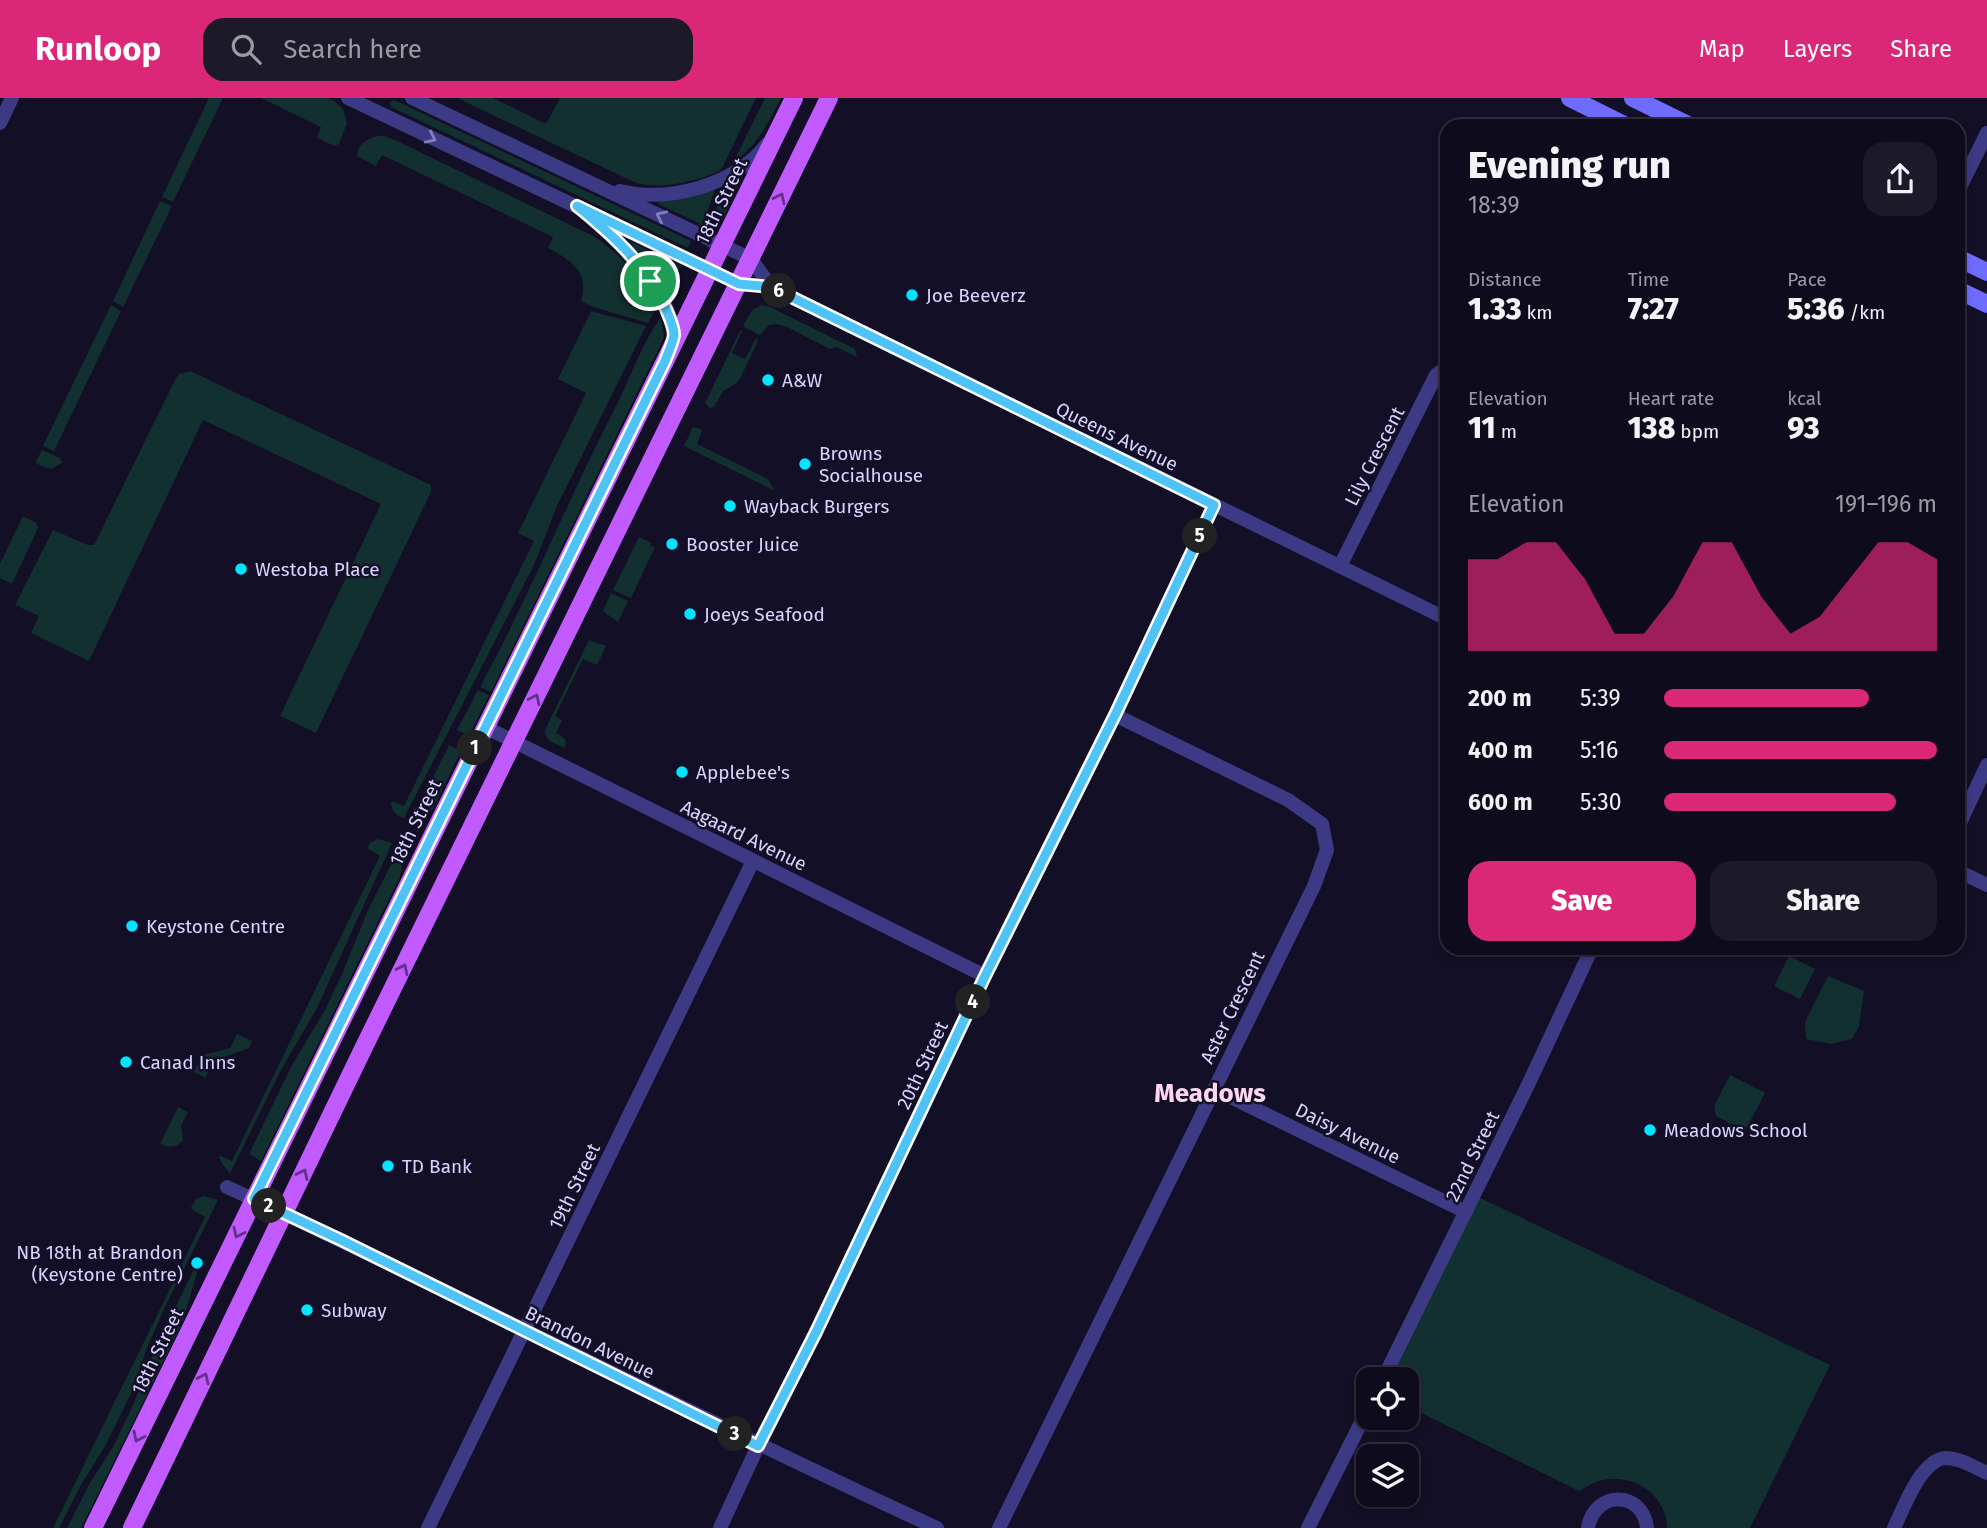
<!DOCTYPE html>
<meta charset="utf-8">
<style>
body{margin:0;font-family:"Fira Sans",sans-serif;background:#1c1929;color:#f1f3f6;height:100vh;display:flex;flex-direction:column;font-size:26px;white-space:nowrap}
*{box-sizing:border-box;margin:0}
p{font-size:23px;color:#9b9ba3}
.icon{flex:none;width:38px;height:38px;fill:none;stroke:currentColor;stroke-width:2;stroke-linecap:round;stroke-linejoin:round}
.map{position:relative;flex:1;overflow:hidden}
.side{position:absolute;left:1440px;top:21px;width:525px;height:836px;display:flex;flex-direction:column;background:#0e0b1c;border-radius:21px;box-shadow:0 4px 10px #0003,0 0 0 2px #2e2b3b}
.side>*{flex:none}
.buttons{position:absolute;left:1356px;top:1269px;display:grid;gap:14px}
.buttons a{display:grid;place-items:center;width:63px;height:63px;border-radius:14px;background:#0e0b1c;box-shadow:0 4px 10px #0003,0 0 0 2px #2e2b3b;font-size:35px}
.pin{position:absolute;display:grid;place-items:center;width:60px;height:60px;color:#fff;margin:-30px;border:4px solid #fff;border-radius:50%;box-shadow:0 2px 7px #0007}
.km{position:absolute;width:35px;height:35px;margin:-18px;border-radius:50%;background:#222;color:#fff;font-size:19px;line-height:35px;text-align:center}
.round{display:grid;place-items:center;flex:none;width:74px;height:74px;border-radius:21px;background:#1c1929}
.overview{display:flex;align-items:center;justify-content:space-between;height:119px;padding:0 28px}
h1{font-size:38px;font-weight:800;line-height:52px}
.stats{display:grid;grid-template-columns:repeat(3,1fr);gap:10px;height:119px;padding:7px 28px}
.stats div{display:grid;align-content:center}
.stats b{font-size:30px;font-weight:800}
.stats small{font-size:19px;font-weight:400}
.stats p{font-size:19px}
.chart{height:196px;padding:14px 28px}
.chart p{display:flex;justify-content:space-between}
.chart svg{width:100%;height:126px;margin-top:7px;fill:#db2777;opacity:.7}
.button{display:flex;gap:14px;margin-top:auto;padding:14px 28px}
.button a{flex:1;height:80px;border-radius:21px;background:#db2777;color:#fff;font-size:28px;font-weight:800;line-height:80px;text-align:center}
.button a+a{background:#1c1929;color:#f1f3f6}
ul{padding:0 28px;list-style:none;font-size:23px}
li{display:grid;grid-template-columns:112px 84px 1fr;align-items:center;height:52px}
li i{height:18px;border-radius:9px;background:#db2777}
header{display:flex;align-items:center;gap:42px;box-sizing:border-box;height:98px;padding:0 35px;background:#db2777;color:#fff}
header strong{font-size:33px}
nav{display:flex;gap:38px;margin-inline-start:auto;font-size:24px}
.search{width:490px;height:63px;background:#1c1929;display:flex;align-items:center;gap:18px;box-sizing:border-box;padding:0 24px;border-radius:21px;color:#9b9ba3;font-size:26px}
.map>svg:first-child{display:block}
.green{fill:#12302f}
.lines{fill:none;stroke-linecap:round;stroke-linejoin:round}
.street{stroke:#3d3a85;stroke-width:14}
.secondary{stroke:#6f6bff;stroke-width:18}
.primary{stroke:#c25bff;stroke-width:18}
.oneway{stroke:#837fbc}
.oneway2{stroke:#623188}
.route-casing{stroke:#fff;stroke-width:14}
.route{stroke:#4fc3f7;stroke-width:9}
.poi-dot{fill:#00e5ff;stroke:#130f26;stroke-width:2.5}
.labels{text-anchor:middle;stroke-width:5;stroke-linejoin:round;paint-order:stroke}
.street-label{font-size:19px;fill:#d9d4ff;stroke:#130f26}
.poi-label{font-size:19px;fill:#d9d4ff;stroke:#130f26;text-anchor:start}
.district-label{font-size:26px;font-weight:bold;fill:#ffd6f0;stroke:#130f26}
</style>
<header>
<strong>Runloop</strong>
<div class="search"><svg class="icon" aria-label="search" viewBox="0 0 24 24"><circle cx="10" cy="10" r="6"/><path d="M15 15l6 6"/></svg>Search here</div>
<nav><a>Map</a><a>Layers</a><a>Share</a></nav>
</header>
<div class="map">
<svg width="1987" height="1430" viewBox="0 0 1987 1430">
<rect width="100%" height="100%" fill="#130f26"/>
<g class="green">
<polygon points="209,0 223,0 173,104 162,99"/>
<polygon points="261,0 327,0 334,3 343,11 347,25 339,46 334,48 318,40 317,38 321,29"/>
<path d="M457,0H493L546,26L560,0H756L721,72C699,83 658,93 634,84Z"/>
<path d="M765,0H781C769,25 756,48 733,65Z"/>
<polygon points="394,2 691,143 688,150 391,9 390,4"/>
<path d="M377,38H384L393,41L595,139C622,158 642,180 656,210L648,225L593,209L581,203C589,173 572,163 548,150L553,139L382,57L376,68L357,58C357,47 366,41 377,38Z"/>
<polygon points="740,78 742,80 723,120 714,118 724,87"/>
<polygon points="715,91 703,127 658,106 658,103"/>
<polygon points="160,103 172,108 123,209 113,203"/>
<polygon points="631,144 679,167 680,170 665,196 651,172 629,147"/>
<polygon points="111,207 121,213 54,353 43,348"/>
<polygon points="762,207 770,209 855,251 857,259 836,249 830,251 787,229 777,226 769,227 760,237 744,229 743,228 752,212"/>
<path d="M591,213L646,228L557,408L534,467L404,720C396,718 392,713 391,705L393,703L404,708L534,443L518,435L586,295L558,281Z"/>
<path d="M660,220L664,235L663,242L491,594L480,589C530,497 569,399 617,306C631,278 642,246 660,220Z"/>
<polygon points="740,233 742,233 732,255 745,261 756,240 758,243 740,281 735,286 723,293 714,309 710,310 705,305"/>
<polygon points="190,273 431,387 431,394 316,635 280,618 381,406 203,322 89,563 31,535 39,518 15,507 53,432 88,447 94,447 176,280 179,276"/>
<polygon points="693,329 701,331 702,333 697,346 768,381 775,393 684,348"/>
<polygon points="42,352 60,360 62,365 51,371 37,366 36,363"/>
<polygon points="23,418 36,425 38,430 12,486 0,480 0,466"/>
<polygon points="639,439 651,445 650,448 655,449 631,500 613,492"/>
<polygon points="611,495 628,503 618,524 603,513"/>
<path d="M589,542L606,548L597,567L583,561L555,618L562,622L556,635L564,640L566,644L565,650C556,646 545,643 545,632Z"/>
<polygon points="478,592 489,597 469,638 457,632"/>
<polygon points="449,647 461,653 433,711 426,718 412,722"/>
<polygon points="378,741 392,745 317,910 281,972 230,1075 223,1067 219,1059 221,1058 232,1063 380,758 367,750 370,745"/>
<polygon points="399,751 403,763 400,779 261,1063 249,1056 292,967 325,912 342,876 368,812"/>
<polygon points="1789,858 1815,871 1800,901 1774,888"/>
<polygon points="1828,878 1864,893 1859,928 1852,941 1831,946 1806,941 1805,924"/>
<polygon points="237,936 252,943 249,950 213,963 205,980 194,974 203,957 230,950"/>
<polygon points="1730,977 1765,995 1745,1033 1716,1018 1714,1008"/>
<path d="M178,1009L188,1014L181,1028L183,1042C177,1050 169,1050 160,1046Z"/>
<path d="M1474,1097L1830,1267L1750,1430H1667C1667,1396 1631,1373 1599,1383C1592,1385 1585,1390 1579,1393L1407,1308V1281H1384Z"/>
<polygon points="204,1098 218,1102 166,1207 146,1252 136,1285 118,1322 104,1350 82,1385 59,1430 53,1430 205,1119 193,1112 191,1109 196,1101"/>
<polygon points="195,1169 198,1171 183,1223 81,1430 67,1430 90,1385 113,1349 134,1305 154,1254"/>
</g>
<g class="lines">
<g class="street">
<polyline points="348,0 739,186 771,189 1447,521"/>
<polyline points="412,0 751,161 771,189"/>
<polyline points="0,25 12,0"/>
<path d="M620,93C670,105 735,87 767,46"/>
<polyline points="1958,93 1987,35"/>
<path d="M592,120C619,143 683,208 672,246"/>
<polyline points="1340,468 1436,277 1447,269"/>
<polyline points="485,629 985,878"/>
<polyline points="1958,729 1987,667"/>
<polyline points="1958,773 1987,787"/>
<polyline points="1214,991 1466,1114"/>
<path d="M227,1089C465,1199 698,1321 937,1430"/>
<polyline points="1383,1281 1528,987 1592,850"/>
<polyline points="428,1430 753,763"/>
<polyline points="720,1430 758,1348 816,1234 985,878 1115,617 1214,407"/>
<polyline points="999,1430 1314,788 1327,752 1322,726 1288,702 1115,617"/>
<polyline points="1308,1430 1368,1311"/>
<path d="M1588,1430C1594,1392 1643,1392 1647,1430"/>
<path d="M1894,1430C1903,1411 1921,1362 1945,1360C1960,1360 1974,1369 1987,1375"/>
</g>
<g class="secondary">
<polyline points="1570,0 1626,28"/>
<polyline points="1633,0 1690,28"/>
<polyline points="1958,160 1987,174"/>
<polyline points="1958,192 1987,206"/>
</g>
<g class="primary">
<polyline points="93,1430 794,0"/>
<polyline points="132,1430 363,951 829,0"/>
</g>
</g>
<defs><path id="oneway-chevron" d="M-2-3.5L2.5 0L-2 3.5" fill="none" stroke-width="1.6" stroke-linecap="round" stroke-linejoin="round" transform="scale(1.75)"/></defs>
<g class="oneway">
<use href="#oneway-chevron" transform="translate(431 40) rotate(25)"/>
<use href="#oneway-chevron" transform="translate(661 118) rotate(-155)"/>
</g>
<g class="oneway2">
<use href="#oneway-chevron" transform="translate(780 100) rotate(-64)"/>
<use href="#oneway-chevron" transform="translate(535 601) rotate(-64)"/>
<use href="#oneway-chevron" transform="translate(403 871) rotate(-64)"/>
<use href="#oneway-chevron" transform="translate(303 1076) rotate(-64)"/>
<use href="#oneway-chevron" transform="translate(238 1135) rotate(116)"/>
<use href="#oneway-chevron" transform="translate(204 1280) rotate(-65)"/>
<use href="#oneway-chevron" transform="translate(138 1339) rotate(116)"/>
</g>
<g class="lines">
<defs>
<path id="route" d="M577,108L739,186L771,189L1214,407L1115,617L985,878L816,1234L758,1348L341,1142L254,1101L665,263C668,255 673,245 674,237C674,228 669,219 666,211C647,168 613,137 577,108Z"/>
</defs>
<use href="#route" class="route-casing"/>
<use href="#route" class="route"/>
</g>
<g class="poi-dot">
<circle cx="912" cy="197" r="7"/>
<circle cx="768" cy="282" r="7"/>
<circle cx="805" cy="366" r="7"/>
<circle cx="730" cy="408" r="7"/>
<circle cx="672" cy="446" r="7"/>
<circle cx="241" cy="471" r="7"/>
<circle cx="690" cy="516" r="7"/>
<circle cx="682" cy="674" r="7"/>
<circle cx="132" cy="828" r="7"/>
<circle cx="126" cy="964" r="7"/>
<circle cx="1650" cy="1032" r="7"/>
<circle cx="388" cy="1068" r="7"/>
<circle cx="197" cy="1165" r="7"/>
<circle cx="307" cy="1212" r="7"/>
</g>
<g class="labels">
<g class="street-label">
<text transform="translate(721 103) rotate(-64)" y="7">18th Street</text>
<text transform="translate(1117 338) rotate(26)" y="7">Queens Avenue</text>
<text transform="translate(1374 358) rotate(-63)" y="7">Lily Crescent</text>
<text transform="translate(415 724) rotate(-64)" y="7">18th Street</text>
<text transform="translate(744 737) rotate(26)" y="7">Aagaard Avenue</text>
<text transform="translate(1232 909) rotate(-64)" y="7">Aster Crescent</text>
<text transform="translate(922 967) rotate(-65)" y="7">20th Street</text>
<text transform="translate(1348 1035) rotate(26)" y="7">Daisy Avenue</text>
<text transform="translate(1472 1058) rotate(-64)" y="7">22nd Street</text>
<text transform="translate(574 1088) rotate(-64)" y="7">19th Street</text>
<text transform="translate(590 1244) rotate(26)" y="7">Brandon Avenue</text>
<text transform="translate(157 1253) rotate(-64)" y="7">18th Street</text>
</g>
<g class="poi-label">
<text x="926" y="204">Joe Beeverz</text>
<text x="782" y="289">A&amp;W</text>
<text x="819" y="362">Browns<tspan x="819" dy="22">Socialhouse</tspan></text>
<text x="744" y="415">Wayback Burgers</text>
<text x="686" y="453">Booster Juice</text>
<text x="255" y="478">Westoba Place</text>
<text x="704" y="523">Joeys Seafood</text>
<text x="696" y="681">Applebee's</text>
<text x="146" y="835">Keystone Centre</text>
<text x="140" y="971">Canad Inns</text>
<text x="1664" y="1039">Meadows School</text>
<text x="402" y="1075">TD Bank</text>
<text x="183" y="1161" text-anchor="end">NB 18th at Brandon<tspan x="183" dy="22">(Keystone Centre)</tspan></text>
<text x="321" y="1219">Subway</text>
</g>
<g class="district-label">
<text x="1210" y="1004">Meadows</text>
</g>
</g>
</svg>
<div class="buttons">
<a><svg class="icon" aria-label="locate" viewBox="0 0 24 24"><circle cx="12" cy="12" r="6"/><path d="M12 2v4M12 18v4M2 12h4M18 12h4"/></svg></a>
<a><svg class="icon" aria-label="layers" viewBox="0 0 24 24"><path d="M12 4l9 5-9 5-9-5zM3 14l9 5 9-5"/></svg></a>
</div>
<div class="pin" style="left:650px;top:183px;background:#1e9e55"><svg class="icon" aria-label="arrive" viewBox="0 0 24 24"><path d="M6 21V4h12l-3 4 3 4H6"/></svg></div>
<b class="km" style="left:475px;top:650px">1</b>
<b class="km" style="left:269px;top:1108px">2</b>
<b class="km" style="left:735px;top:1336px">3</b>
<b class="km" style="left:973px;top:904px">4</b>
<b class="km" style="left:1200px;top:438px">5</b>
<b class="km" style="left:779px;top:193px">6</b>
<section class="side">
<div class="overview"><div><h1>Evening run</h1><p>18:39</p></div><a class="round"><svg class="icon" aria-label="share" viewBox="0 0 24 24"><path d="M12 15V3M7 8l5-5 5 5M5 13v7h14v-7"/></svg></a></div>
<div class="stats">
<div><p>Distance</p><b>1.33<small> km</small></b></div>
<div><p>Time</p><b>7:27</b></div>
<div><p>Pace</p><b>5:36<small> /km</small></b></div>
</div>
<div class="stats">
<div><p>Elevation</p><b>11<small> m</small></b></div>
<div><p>Heart rate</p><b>138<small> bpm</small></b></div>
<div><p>kcal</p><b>93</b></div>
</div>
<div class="chart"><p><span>Elevation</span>191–196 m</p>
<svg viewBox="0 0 160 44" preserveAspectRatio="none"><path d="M0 44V12L10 12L20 6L30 6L40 19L50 38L60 38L70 25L80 6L90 6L100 25L110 38L120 32L130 19L140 6L150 6L160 12V44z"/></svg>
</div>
<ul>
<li><b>200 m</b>5:39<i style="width:75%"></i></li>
<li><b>400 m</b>5:16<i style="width:100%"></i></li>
<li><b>600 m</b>5:30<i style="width:85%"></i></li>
</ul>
<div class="button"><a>Save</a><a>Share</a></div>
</section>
</div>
